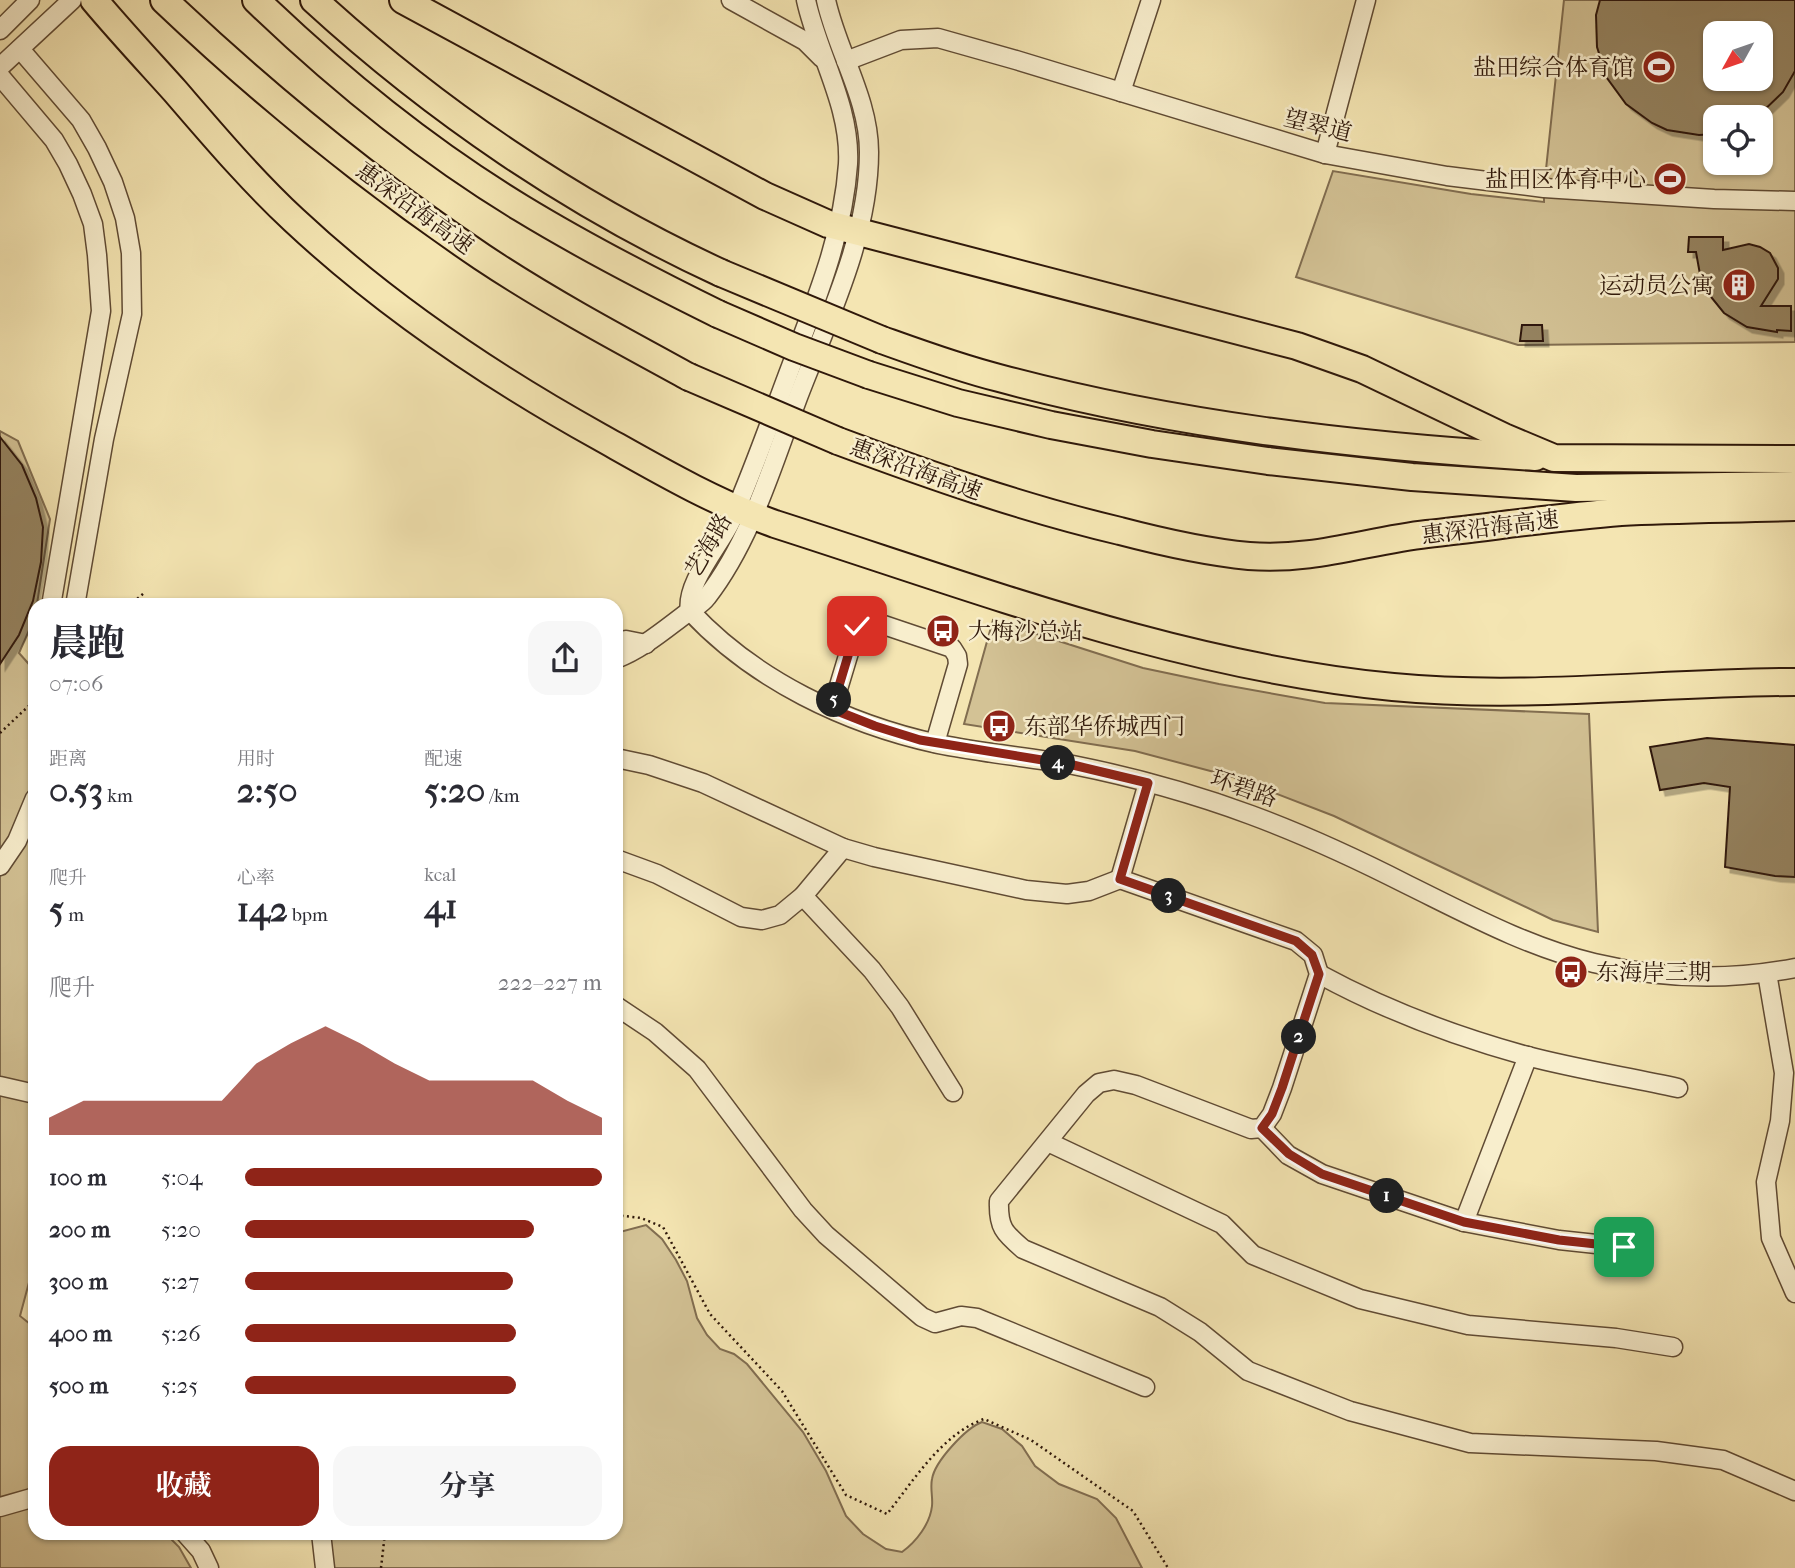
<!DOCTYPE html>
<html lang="zh">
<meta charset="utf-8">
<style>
body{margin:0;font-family:"IM FELL French Canon","Noto Serif SC",serif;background:#f7f7f7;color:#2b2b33;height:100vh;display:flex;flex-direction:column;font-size:26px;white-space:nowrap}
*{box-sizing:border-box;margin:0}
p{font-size:23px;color:#7c7c81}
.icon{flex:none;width:38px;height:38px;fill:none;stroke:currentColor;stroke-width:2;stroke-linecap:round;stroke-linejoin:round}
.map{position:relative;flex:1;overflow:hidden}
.details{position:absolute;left:28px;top:598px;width:595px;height:942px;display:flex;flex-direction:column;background:#fff;border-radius:21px;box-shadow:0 2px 5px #0004}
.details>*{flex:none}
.needle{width:46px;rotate:230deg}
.fabs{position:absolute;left:1703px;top:21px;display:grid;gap:14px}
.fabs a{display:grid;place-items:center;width:70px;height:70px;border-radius:14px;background:#fff;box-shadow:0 2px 5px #0004;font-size:35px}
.pin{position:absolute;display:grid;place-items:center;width:60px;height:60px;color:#fff;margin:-30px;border-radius:14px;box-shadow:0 4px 10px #0006}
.km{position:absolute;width:35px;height:35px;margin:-18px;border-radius:50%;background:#222;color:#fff;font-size:19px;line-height:35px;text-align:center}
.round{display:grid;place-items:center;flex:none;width:74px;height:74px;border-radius:21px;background:#f7f7f7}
.overview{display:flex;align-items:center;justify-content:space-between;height:119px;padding:0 21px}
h1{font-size:38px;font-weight:700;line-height:52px}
.stats{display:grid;grid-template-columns:repeat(3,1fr);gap:10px;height:119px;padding:7px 21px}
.stats div{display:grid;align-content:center}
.stats b{font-size:35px;font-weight:700}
.stats small{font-size:19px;font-weight:400}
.stats p{font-size:19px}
.chart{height:196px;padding:14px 21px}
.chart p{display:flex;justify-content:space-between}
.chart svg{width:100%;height:126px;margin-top:7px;fill:#8f2418;opacity:.7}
.primary-button{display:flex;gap:14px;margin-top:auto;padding:14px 21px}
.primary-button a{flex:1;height:80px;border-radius:21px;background:#8f2418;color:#fff;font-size:28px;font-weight:700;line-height:80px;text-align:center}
.primary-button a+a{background:#f7f7f7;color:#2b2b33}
ul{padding:0 21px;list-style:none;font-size:23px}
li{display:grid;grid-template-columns:112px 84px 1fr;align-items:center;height:52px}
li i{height:18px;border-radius:9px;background:#8f2418}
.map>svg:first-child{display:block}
.green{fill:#d3c295;stroke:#816d50;stroke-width:2;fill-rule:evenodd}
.building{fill:#958361;stroke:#2f180a;stroke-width:2;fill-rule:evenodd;filter:url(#shadow)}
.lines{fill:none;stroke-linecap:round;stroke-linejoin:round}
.minor-casing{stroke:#604b34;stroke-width:21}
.highway-casing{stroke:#2f180a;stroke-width:30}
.path{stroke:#2f180a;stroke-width:2.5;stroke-dasharray:2 3.5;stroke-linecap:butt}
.minor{stroke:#f8eecd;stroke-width:18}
.highway{stroke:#f4e5b2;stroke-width:26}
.highway-bridge-casing{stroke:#2f180a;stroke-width:30;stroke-linecap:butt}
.highway-bridge{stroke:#f4e5b2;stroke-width:26}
.route-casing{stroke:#fff;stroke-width:14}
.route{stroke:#8f2418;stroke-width:9}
.labels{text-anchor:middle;stroke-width:5;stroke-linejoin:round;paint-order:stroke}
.poi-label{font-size:23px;fill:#2f180a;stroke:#f8eecd;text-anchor:end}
.street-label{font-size:23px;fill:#2f180a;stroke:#f8eecd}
</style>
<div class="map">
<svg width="1795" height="1568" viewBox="0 0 1795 1568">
<defs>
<filter id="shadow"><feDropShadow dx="5.5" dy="5.5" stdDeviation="0" flood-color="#0004"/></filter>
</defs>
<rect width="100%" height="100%" fill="#f4e5b2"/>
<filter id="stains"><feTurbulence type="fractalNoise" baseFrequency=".00286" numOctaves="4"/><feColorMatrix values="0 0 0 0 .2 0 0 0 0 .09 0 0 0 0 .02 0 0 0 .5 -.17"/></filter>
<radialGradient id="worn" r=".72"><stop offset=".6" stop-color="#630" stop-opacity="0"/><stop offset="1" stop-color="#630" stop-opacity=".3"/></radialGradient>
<g class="green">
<path d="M1564,0H1795V342L1518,345L1296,277L1333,171L1471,194L1544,202V188ZM1715,33H1760V79H1715ZM1715,117H1760V163H1715Z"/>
<polygon points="0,431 18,441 50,519 35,617 19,653 35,671 35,1260 20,1316 35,1328 35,1533 165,1533 179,1547 191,1568 0,1568"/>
<polygon points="993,620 1143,668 1219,684 1325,703 1589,714 1598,932 1553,920 1334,816 1233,777 1135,751 964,724"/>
<path d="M646,1225L662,1239L676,1260L687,1281L697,1318L707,1335L720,1349L734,1354L747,1364L803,1432L826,1471L846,1516L863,1534L886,1549L902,1552C916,1542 930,1524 932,1506C933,1497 930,1488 932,1479C935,1461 966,1428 982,1422L1002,1429L1022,1446L1035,1466L1059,1484L1097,1499L1116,1518L1142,1568H333L328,1533H616V1233Z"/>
</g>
<g class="building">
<path d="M1600,0H1795V71L1783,92L1757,117H1715V134L1699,135L1667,130L1652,123L1626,104L1607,78L1597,47L1596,15ZM1715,33H1760V79H1715Z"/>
<polygon points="1689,237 1723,237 1723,250 1749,244 1760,247 1770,253 1778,268 1778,279 1761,306 1791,306 1791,331 1777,330 1777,332 1747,327 1724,313 1707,292 1701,280 1696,252 1688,252"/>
<polygon points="1522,325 1542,325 1543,341 1520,341"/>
<polygon points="0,437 22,465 36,498 43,527 41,562 33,601 19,635 0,664"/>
<polygon points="1707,738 1795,745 1795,877 1775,876 1725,867 1730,787 1704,783 1660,790 1650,747"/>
</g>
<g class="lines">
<defs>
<g id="minor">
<polyline points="731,0 805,41 822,58"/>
<polyline points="0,30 30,0"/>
<polyline points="20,49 81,120 97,148 113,182 125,218 131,253 132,314 104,439 75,606"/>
<polyline points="846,61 901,40 938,38 1016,60 1325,154 1447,176 1544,188 1714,199 1795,201"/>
<polyline points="0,67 72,0"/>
<polyline points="0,76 54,140 68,164 82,194 93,224 97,255 101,311 51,606"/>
<polyline points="1121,92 1151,0"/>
<polyline points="1325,154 1366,0"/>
<path d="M690,611C754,680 846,724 938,744C983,753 1028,757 1073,765C1133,777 1194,794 1251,815C1305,835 1357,859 1408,885C1469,915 1528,947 1594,963C1661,979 1728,981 1795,968"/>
<path d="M690,611C685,584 719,546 731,521C752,474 769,425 787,377C813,307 843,239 848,164C851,106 818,55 806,0"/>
<polyline points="616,642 626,640 646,644"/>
<path d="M616,659C642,649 664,630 687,613C694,608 702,604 707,597C751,540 772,466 797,400C827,321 869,238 869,152C869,99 837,51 826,0"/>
<polyline points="832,709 857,626 864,620 869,620 952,648 957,656 958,664 935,743"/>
<polyline points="616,758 649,765 703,783 843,848 874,857 1026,890 1067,894 1089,891 1120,879"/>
<path d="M1148,783L1120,879L1296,941L1313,955L1319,974L1282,1088L1272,1114L1262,1128L1251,1129L1136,1085L1114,1080L1099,1083L1086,1094L999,1201C998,1227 1004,1233 1023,1249L1160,1307L1200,1332L1248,1371L1350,1411L1470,1443L1656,1451L1723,1460L1795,1491"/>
<polyline points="616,859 657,874 741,917 762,920 780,915 803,896 843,848"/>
<polyline points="0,866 17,841 35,798"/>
<polyline points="803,896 872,970 900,1007 953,1092"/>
<polyline points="1767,973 1784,1073 1780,1121 1766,1182 1771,1238 1795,1293"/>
<path d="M1319,974C1385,1010 1454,1036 1527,1056C1576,1069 1628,1077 1678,1088"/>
<polyline points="616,1006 655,1032 697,1069 803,1210 826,1235 922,1317 935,1323 961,1316 977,1318 1145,1387"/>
<polyline points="0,1086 35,1094"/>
<polyline points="1262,1128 1288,1155 1322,1174 1464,1222 1559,1240 1624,1247"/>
<polyline points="1048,1142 1222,1224 1253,1255 1360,1299 1468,1325 1616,1338 1673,1347"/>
<polyline points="1464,1222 1528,1056"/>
<polyline points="0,1507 35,1497"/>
<polyline points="185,1533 201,1551 209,1568"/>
<polyline points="321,1533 325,1568"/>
</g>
<g id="highway">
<path d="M94,0C120,31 148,61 175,91C213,135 251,180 294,220C386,306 490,376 600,437C657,469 713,502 775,524C978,589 1179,666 1393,687C1527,700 1661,682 1795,682"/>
<path d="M164,0C263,94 368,180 482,257C548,301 619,339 689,377"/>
<path d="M256,0C335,76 427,151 521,208C585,247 651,281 718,314"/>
<path d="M314,0C434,110 573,205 721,273"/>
<polyline points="403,0 765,196 828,224 1297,346 1362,369 1504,437 1554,458 1795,459"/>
<path d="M882,340C921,354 959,368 999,378C1173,425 1355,446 1535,457"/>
<polyline points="869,375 958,403 1051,425 1152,444 1268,461 1412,477 1576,488 1795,485"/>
<path d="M838,441C932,476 1023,508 1120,531C1162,542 1206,552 1249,556C1313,561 1366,541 1427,534C1491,527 1556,517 1621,512C1679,509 1737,509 1795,507"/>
</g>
</defs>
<use href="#minor" class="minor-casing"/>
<use href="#highway" class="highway-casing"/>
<g class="path">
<polyline points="129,606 144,593"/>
<polyline points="0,733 35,700"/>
<path d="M616,1215L641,1218L663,1227L710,1314L782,1391L846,1495L887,1514C914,1480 942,1434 984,1419L1031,1440L1133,1511L1168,1568"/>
<polyline points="381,1568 385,1533"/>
</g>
<use href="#minor" class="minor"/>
<use href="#highway" class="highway"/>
<defs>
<g id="highway-bridge">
<polyline points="721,273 882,340"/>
<polyline points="718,314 794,347 869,375"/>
<polyline points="689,377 838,441"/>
</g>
</defs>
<use href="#highway-bridge" class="highway-bridge-casing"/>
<use href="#highway-bridge" class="highway-bridge"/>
</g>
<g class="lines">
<defs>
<polyline id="route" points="857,626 832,709 875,726 920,740 1073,765 1148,783 1120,879 1296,941 1312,955 1319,974 1282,1088 1272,1114 1262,1128 1289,1154 1322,1174 1464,1222 1559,1240 1624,1247"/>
</defs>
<use href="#route" class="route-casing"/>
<use href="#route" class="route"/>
</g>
<defs>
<symbol id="stadium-disc" viewBox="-11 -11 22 22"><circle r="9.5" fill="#8f2418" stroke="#f8eecd"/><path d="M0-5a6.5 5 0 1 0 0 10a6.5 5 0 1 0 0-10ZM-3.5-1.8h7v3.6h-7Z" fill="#fff"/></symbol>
<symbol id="building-disc" viewBox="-11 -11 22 22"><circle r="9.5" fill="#8f2418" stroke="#f8eecd"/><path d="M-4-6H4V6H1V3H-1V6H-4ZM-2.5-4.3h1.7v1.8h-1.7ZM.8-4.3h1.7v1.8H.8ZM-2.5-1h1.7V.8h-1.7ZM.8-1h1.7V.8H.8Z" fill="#fff"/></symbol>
<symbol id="bus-disc" viewBox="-11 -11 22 22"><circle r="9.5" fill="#8f2418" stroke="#f8eecd"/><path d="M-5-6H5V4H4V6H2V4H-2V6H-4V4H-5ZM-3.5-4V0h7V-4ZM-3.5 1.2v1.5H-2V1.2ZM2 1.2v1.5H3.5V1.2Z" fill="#fff"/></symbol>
</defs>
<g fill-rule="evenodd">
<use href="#stadium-disc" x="1640" y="48" width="38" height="38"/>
<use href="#stadium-disc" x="1651" y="160" width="38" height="38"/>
<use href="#building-disc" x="1720" y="266" width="38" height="38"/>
<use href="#bus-disc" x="924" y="612" width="38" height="38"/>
<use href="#bus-disc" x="980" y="707" width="38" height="38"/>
<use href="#bus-disc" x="1552" y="953" width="38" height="38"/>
</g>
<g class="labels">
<g class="poi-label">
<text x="1634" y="75">盐田综合体育馆</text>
<text x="1646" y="187">盐田区体育中心</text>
<text x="1714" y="293">运动员公寓</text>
<text x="968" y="639" text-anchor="start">大梅沙总站</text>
<text x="1024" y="734" text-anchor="start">东部华侨城西门</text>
<text x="1596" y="980" text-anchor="start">东海岸三期</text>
</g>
<g class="street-label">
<text transform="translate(1318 125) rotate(14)" y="8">望翠道</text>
<text transform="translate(415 208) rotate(36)" y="8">惠深沿海高速</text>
<text transform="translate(916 469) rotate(20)" y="8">惠深沿海高速</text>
<text transform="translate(1490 527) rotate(-7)" y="8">惠深沿海高速</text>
<text transform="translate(708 545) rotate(-60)" y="8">艺海路</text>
<text transform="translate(1244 788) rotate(19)" y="8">环碧路</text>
</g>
</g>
<rect width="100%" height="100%" filter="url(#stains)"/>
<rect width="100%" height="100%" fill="url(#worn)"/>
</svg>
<div class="fabs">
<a><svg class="needle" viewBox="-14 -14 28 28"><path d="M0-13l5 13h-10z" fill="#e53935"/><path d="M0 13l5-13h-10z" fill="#7c7c81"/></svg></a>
<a><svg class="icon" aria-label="locate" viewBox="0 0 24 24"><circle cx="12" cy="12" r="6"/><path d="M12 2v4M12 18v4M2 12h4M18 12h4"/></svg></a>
</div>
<div class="pin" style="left:1624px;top:1247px;background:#1e9e55"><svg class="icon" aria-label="arrive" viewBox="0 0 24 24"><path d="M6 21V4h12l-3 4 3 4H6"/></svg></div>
<div class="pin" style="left:857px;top:626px;background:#d93025"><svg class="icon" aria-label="check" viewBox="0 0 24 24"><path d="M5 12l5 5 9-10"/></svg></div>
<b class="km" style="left:1387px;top:1196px">1</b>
<b class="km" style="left:1299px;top:1037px">2</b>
<b class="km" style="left:1169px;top:896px">3</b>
<b class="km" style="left:1058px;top:763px">4</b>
<b class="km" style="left:834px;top:700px">5</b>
<section class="details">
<div class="overview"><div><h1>晨跑</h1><p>07:06</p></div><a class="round"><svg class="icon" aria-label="share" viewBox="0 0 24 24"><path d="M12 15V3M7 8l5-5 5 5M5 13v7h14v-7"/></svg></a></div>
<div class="stats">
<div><p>距离</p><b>0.53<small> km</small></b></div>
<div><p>用时</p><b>2:50</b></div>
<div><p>配速</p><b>5:20<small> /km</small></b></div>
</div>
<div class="stats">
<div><p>爬升</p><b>5<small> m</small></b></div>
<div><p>心率</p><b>142<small> bpm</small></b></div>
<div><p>kcal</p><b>41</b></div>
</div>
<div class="chart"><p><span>爬升</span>222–227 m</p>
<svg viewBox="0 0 160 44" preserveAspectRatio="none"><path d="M0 44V38L10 32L20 32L30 32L40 32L50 32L60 19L70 12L80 6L90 12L100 19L110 25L120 25L130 25L140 25L150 32L160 38V44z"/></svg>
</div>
<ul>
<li><b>100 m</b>5:04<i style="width:100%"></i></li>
<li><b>200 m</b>5:20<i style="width:81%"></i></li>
<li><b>300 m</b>5:27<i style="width:75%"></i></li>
<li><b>400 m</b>5:26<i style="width:76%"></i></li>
<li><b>500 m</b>5:25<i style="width:76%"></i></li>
</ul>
<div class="primary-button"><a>收藏</a><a>分享</a></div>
</section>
</div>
